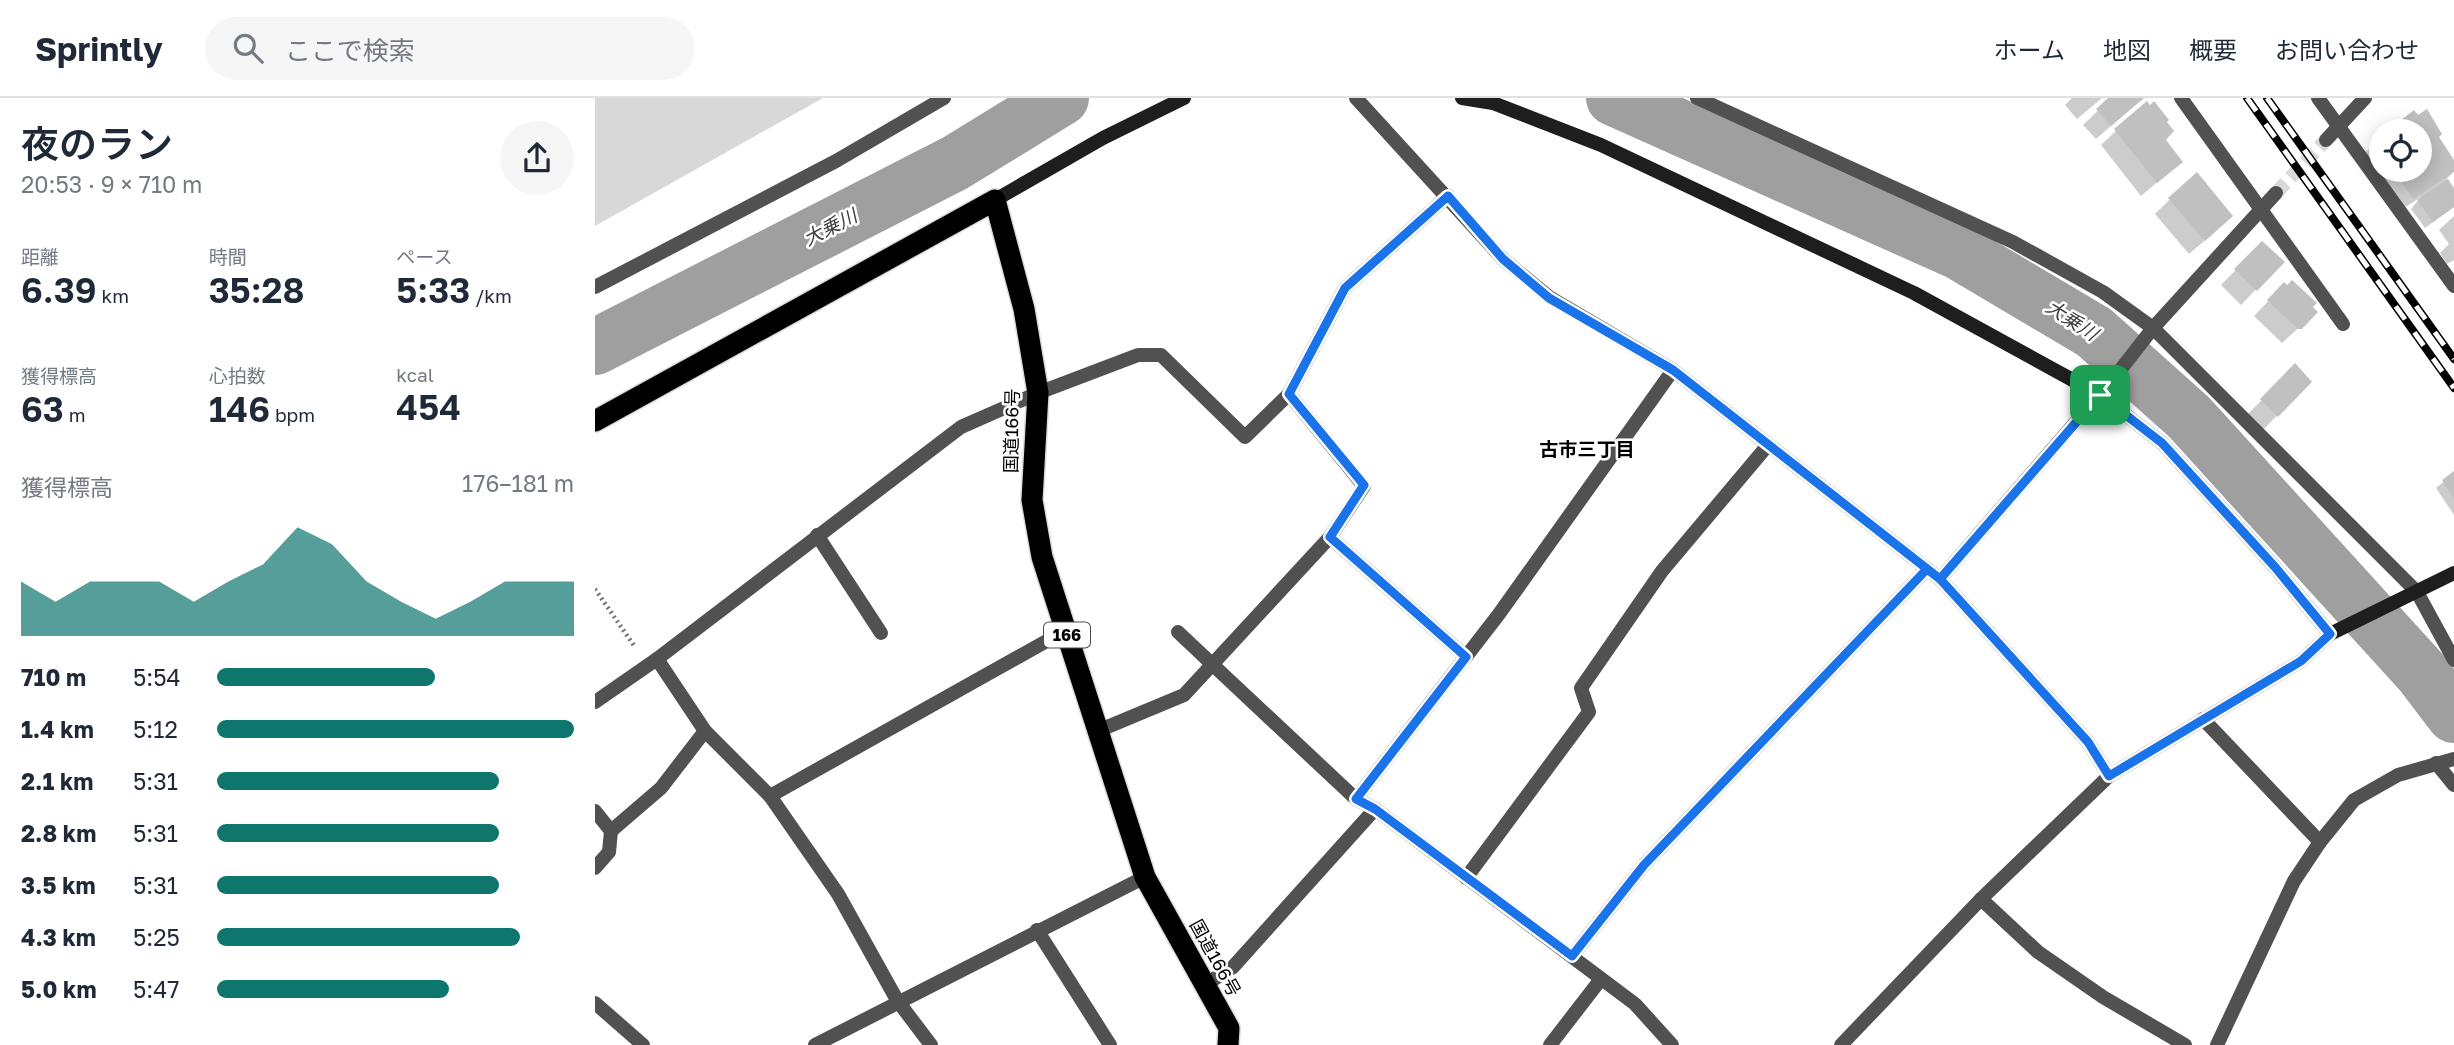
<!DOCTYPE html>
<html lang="ja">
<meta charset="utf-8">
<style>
body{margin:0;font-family:"Golos Text","Noto Sans JP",sans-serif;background:#f6f6f7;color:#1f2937;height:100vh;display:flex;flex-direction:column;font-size:26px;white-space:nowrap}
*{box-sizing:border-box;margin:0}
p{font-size:23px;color:#747a83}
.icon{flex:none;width:38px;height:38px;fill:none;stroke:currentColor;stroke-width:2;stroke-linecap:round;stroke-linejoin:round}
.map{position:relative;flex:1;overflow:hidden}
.panel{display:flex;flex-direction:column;background:#fff;width:595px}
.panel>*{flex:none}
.controls{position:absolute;left:1774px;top:21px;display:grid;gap:14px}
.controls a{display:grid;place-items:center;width:63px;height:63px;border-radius:50%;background:#fff;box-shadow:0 4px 18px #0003;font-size:35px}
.pin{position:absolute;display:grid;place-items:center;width:60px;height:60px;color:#fff;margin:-30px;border-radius:14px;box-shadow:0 4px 10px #0006}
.round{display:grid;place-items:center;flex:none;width:74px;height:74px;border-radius:37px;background:#f6f6f7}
.overview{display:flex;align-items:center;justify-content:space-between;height:119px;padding:0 21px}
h1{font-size:38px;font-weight:600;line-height:52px}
.metrics{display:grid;grid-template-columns:repeat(3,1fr);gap:10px;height:119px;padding:7px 21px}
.metrics div{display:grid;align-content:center}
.metrics b{font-size:35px;font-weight:600}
.metrics small{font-size:19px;font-weight:400}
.metrics p{font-size:19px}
.chart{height:196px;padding:14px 21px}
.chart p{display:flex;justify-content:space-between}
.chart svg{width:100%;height:126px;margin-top:7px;fill:#0f766e;opacity:.7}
ul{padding:0 21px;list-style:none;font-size:23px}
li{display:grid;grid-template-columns:112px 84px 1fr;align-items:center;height:52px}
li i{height:18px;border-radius:9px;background:#0f766e}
header{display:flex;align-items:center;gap:42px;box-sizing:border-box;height:98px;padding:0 35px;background:#fff;border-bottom:2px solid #e0e1e3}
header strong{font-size:33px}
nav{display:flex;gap:38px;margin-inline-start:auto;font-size:24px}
.search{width:490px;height:63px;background:#f6f6f7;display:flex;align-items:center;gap:18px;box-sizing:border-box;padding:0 24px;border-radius:38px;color:#747a83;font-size:26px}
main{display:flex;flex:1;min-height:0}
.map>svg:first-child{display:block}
.green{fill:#d8d8d8}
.shadow{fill:#0003}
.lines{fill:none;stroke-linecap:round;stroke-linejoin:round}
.river{stroke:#9f9f9f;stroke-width:56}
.building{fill:#c0c0c0}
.street-tunnel{stroke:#d9d9d9;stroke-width:14;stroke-dasharray:14 7;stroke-linecap:butt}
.highway-casing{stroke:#dbdbdb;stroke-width:24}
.path{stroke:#737373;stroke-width:4.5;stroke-dasharray:2 3.5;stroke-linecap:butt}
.lane{stroke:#515151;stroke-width:14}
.street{stroke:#515151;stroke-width:14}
.secondary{stroke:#1e1e1e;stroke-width:14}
.highway{stroke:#000;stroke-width:21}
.rail-casing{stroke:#000;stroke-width:8}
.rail{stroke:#fff;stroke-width:5;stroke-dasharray:16;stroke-linecap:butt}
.route-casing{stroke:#fff;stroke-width:14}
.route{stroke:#1a73e8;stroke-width:9}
.labels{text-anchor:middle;stroke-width:5;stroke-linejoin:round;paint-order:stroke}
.shield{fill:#fff;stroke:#4c4c4c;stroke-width:2}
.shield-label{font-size:16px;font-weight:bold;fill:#000}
.street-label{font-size:18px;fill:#000;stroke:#fff}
.water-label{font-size:19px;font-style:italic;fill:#404040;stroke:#fff}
.neighbourhood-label{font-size:19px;font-weight:bold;fill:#000;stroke:#fff}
</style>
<header>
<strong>Sprintly</strong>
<div class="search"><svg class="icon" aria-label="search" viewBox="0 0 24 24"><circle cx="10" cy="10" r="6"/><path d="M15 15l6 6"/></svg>ここで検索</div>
<nav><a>ホーム</a><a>地図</a><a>概要</a><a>お問い合わせ</a></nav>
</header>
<main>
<section class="panel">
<div class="overview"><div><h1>夜のラン</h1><p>20:53 · 9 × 710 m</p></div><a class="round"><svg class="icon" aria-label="share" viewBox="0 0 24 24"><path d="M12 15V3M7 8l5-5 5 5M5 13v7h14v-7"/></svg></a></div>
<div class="metrics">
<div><p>距離</p><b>6.39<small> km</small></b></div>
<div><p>時間</p><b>35:28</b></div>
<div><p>ペース</p><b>5:33<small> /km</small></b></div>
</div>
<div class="metrics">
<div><p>獲得標高</p><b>63<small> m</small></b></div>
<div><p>心拍数</p><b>146<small> bpm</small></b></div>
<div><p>kcal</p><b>454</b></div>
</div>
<div class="chart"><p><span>獲得標高</span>176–181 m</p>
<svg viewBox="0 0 160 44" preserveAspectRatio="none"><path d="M0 44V25L10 32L20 25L30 25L40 25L50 32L60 25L70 19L80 6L90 12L100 25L110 32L120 38L130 32L140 25L150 25L160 25V44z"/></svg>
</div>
<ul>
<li><b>710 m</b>5:54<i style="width:61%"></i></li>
<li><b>1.4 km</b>5:12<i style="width:100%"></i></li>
<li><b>2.1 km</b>5:31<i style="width:79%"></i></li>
<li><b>2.8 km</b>5:31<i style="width:79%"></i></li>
<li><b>3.5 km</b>5:31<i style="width:79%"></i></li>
<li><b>4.3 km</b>5:25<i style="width:85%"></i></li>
<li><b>5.0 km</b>5:47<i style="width:65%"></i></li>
</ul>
</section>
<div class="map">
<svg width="1859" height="947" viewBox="0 0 1859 947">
<rect width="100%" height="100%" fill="#fff"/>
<polygon class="green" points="0,0 228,0 0,128"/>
<g class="shadow">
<polygon points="1477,0 1507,0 1482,21 1470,7"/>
<polygon points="1516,0 1548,0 1501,41 1488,27"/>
<polygon points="1819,15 1842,39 1859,65 1859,73 1851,82 1859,93 1859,109 1830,130 1816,111 1826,99 1803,114 1766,58 1787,39 1787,72 1825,72 1825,33 1794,33"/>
<polygon points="1521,33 1569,42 1586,64 1546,98 1506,47"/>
<polygon points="1575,101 1621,133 1594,156 1560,116"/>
<polygon points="1859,118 1859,162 1852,166 1845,155 1854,146 1844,132"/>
<polygon points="1667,145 1687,164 1646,207 1626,187"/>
<polygon points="1675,201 1721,214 1687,245 1659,218"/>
<polygon points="1700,268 1715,284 1667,333 1652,317"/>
<polygon points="1859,375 1859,417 1841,390"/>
</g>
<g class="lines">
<g class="river">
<polyline points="1019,0 1364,154 1499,234 1594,319 1827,575 1859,617"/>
<polyline points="0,249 360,65 466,0"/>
</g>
</g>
<g class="building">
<polygon points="1513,0 1549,0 1516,28 1501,11"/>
<polygon points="1552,3 1555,7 1559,3 1574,22 1572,24 1579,33 1571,42 1588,64 1562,85 1519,31"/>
<polygon points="1832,11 1847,36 1844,39 1859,62 1859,74 1818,101 1799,72 1825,72 1825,33 1792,33 1819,12 1823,17"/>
<polygon points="1602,74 1638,118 1610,143 1573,100"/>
<polygon points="1853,81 1859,90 1859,109 1838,124 1822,102"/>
<polygon points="1667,143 1690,164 1662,193 1639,171"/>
<polygon points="1697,182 1722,205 1718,209 1723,214 1707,231 1703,231 1672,202 1689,184 1692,187"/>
<polygon points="1700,265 1717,284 1683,319 1665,301"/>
<polygon points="1859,373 1859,400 1847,382"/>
</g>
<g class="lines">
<polyline class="street-tunnel" points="1681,95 1731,42"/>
<defs>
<polyline id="highway" points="0,323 400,102 429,211 443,295 437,402 447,459 550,779 634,930 633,947"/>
</defs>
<use href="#highway" class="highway-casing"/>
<polyline class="path" points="0,491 40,549"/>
<polyline class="lane" points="583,534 618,567"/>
<g class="street">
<polyline points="761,0 908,161 954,199 1078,272 1345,481 1519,280 1558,230 1681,95"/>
<polyline points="1102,0 1418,144 1508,194 1558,230 1822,494 1859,562"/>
<polyline points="1586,0 1748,226"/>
<polyline points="1723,0 1859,188"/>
<polyline points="1731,42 1770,0"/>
<polyline points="0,189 241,63 349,0"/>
<polyline points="222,437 286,535"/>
<polyline points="735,439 871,559"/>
<polyline points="1345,481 1493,644 1514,678"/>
<polyline points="62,561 110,633 175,698 243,796 302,902 336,947"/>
<polyline points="618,567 761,701"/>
<polyline points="0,604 62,561 366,329 443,295 543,257 566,257 650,339 694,296 750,190 853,98"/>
<polyline points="1608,621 1725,744"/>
<polyline points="505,632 589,597 735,439 769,388 694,296"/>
<polyline points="1841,665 1859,687"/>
<polyline points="175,698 457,540 471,535"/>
<polyline points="0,713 16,733 14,754 0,770"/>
<polyline points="16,733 66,690 110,633"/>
<polyline points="871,780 994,614 986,590 1067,473 1173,347"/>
<polyline points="1386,801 1443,854 1508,899 1590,947"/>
<polyline points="442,832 515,947"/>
<polyline points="977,858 1049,767 1332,471"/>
<polyline points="608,888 638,869 780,711"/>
<polyline points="0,905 48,947"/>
<polyline points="220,947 550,779"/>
<polyline points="955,947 1006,881"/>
<polyline points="1077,947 1040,906 780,711 761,701 904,516 1078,272"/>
<polyline points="1246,947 1386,801 1514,678 1706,563 1735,536"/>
<polyline points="1622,947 1699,783 1725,744 1759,702 1803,677 1859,661"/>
</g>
<g class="secondary">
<polyline points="867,0 898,5 1006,47 1319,195 1505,297 1567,345 1680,469 1735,536 1859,475"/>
<polyline points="400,102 508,40 589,0"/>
</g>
<use href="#highway" class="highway"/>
<defs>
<g id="rail">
<polyline points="1652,0 1859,290"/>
<polyline points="1672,0 1859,261"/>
</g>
</defs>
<use href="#rail" class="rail-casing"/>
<use href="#rail" class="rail"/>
</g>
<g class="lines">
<defs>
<polyline id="route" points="1505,297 1345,481 1078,272 954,200 908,161 853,98 750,190 694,296 769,387 735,439 871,559 761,701 780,711 977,858 1049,767 1332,471 1345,481 1493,644 1514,678 1706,563 1735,536 1680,469 1567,345 1505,297"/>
</defs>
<use href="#route" class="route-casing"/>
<use href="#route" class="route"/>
</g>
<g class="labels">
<rect class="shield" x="449" y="524.5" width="46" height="25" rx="5"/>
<g class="shield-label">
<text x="472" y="543">166</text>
</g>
<g class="street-label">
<text transform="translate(417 333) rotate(-89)" y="6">国道166号</text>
<text transform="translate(620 860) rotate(61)" y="6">国道166号</text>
</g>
<g class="water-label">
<text transform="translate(235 129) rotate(-27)" y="7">大乗川</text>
<text transform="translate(1477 222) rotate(33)" y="7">大乗川</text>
</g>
<g class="neighbourhood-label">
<text x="992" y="358">古市三丁目</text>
</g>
</g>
</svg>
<div class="controls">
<a><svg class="icon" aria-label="locate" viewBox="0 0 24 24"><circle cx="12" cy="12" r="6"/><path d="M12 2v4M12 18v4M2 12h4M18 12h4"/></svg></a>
</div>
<div class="pin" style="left:1505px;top:297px;background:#1e9e55"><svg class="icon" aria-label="arrive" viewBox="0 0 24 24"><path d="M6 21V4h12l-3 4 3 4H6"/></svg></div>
</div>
</main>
